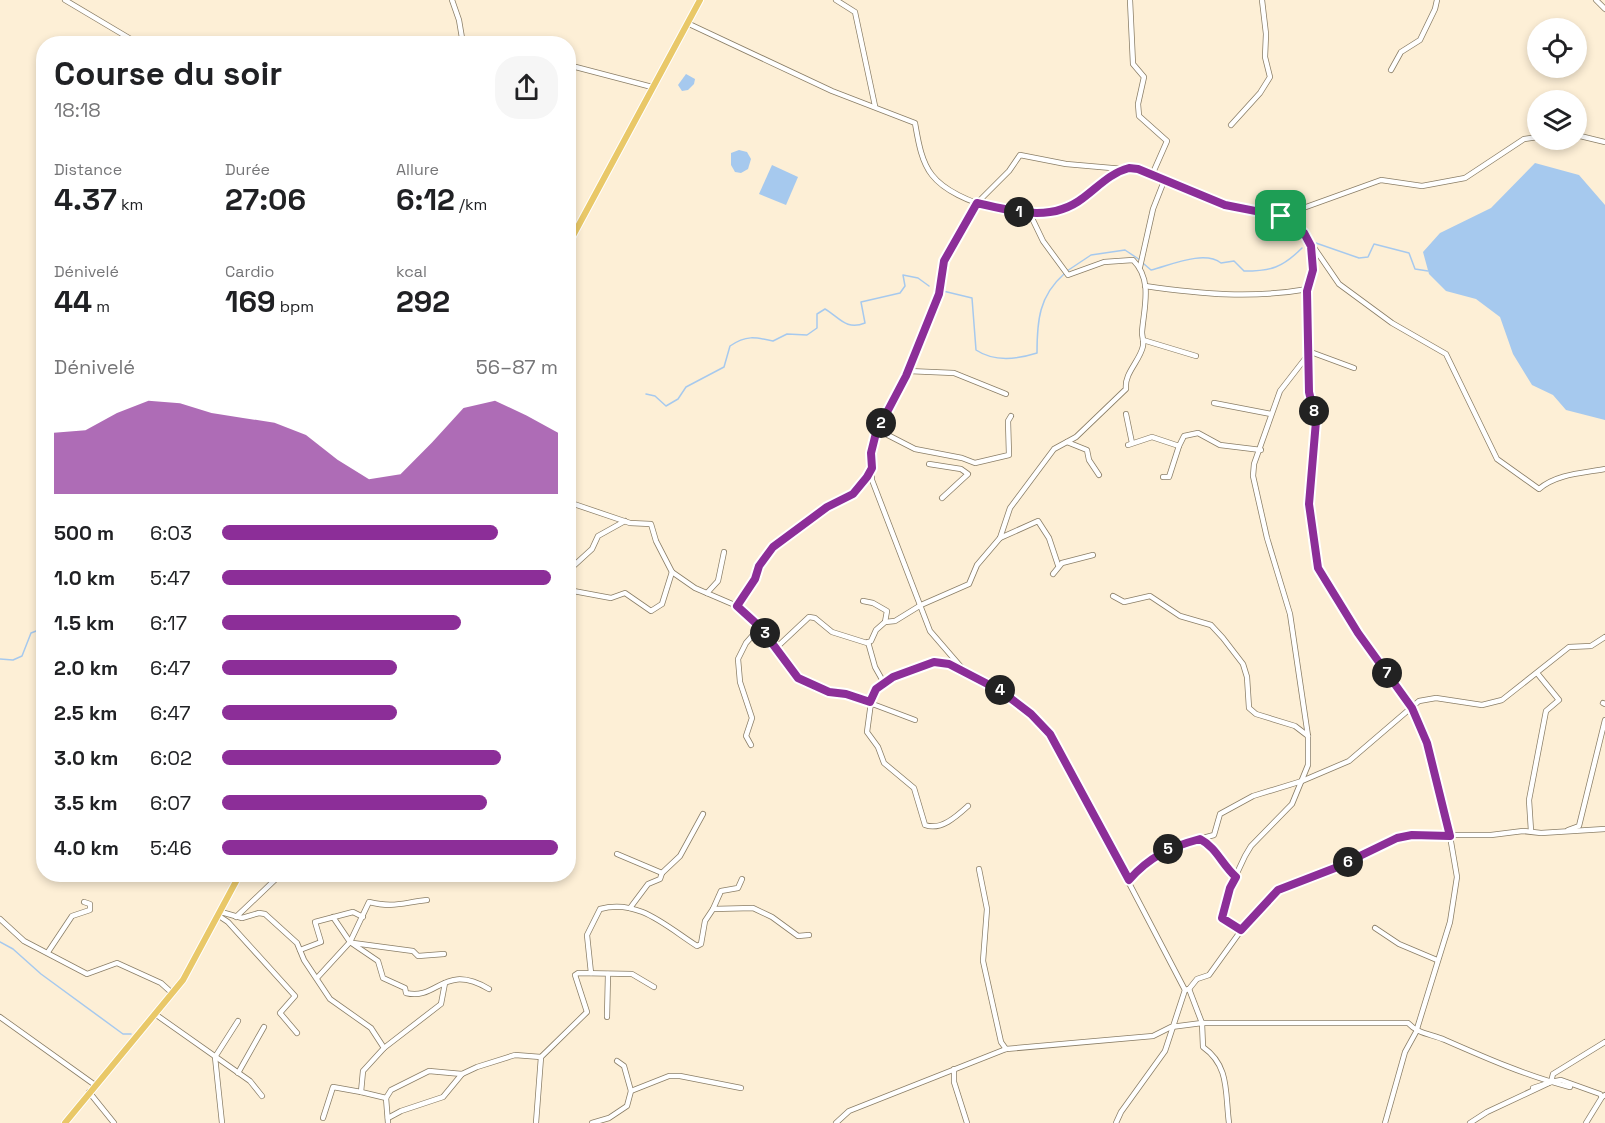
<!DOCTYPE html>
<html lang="fr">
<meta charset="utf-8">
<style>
body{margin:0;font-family:"Space Grotesk",sans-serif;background:#f6f6f6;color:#202124;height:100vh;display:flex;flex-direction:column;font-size:22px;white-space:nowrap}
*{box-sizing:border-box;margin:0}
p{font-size:20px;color:#757577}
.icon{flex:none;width:33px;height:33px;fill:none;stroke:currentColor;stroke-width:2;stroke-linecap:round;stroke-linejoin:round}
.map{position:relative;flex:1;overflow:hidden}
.details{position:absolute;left:36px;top:36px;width:540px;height:846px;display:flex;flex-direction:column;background:#fff;border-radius:24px;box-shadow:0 3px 9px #0003}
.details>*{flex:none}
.buttons{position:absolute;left:1527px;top:18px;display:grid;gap:12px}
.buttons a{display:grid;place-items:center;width:60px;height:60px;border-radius:50%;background:#fff;box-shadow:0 3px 9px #0003;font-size:30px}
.pin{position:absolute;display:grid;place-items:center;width:51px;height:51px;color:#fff;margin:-26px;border-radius:12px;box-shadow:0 3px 9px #0006}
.km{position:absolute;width:30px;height:30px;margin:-15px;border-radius:50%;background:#222;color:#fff;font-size:16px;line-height:30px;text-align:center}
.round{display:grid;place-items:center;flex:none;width:63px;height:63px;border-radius:24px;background:#f6f6f6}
.headline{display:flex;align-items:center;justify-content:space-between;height:102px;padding:0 18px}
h1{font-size:33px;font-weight:700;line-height:45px}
.figures{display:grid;grid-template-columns:repeat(3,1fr);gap:9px;height:102px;padding:6px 18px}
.figures div{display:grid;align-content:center}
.figures b{font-size:30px;font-weight:700}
.figures small{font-size:16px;font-weight:400}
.figures p{font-size:16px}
.chart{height:168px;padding:12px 18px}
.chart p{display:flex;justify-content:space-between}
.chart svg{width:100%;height:108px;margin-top:6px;fill:#8c2e98;opacity:.7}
ul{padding:0 18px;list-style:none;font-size:20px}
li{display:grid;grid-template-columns:96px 72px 1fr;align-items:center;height:45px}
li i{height:15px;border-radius:8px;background:#8c2e98}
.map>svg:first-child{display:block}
.water{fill:#a6c9ee}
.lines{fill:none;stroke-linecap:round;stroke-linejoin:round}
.stream{stroke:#a6c9ee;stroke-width:1.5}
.minor-casing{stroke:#8a7e67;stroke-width:6}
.major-casing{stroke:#fff;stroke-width:8}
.minor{stroke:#fff;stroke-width:4.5}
.major{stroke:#e9c868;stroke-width:6}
.route-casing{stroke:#fff;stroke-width:12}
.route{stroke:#8c2e98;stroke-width:8}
</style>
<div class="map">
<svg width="1605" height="1123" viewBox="0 0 1605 1123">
<rect width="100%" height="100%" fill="#fdefd6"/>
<g class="water">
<polygon points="686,74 695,79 694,84 688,90 682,91 678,85"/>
<polygon points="739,150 747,152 751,159 748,169 741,173 735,172 731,165 731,153"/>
<polygon points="1535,163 1579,175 1605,205 1605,420 1566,410 1553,395 1532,385 1513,354 1500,317 1476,299 1446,291 1429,274 1423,252 1440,233 1491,208"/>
<polygon points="772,165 798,177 786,205 759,194"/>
</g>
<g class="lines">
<g class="stream">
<polyline points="1313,242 1359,258 1368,257 1374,244 1409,253 1415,269 1428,271"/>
<path d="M1144,264L1151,270C1171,265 1204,250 1221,263L1234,261L1244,271C1271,271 1282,268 1302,248"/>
<polyline points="1067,271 1091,255 1125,250 1140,260"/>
<path d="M943,291L972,298L976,350C994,362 1018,359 1037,353C1037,321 1039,296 1064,274"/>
<path d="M646,394L655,396L666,406L678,399L686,387L724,367L730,346C746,335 755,337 773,341L787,334L807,335L817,328V314L825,309C839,317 846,331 865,323L861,302L900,293L905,286L903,275L918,278L929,286"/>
<polyline points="0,659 13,660 22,656 31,633 44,628"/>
<polyline points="0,942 13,949 41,974 123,1034 131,1034"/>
</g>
<defs>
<g id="minor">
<polyline points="65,0 139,44"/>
<polyline points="452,0 459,20 463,44"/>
<polyline points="836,0 855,12 875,106"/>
<polyline points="1130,0 1133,64 1144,77 1138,104 1139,116 1167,141 1152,175"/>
<polyline points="1596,0 1605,9"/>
<path d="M687,23L832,91L915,123C918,140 921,161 932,175C955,205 1034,224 1069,208C1094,197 1108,165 1138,169L1225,205L1281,216L1304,233L1339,284L1392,323L1446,354L1497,459L1539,489C1556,474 1583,473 1605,469"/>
<polyline points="568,65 652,87"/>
<polyline points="1391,70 1401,52 1420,40 1435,9 1437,0"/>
<polyline points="1231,125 1260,93 1270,77 1265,57 1266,34 1262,0"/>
<polyline points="1576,135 1605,142"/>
<polyline points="1281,216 1381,180 1422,186 1465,178 1524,139 1538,137"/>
<polyline points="1311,246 1313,270 1307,291 1309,392 1316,421 1309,504 1319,568 1358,633 1412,708 1427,743 1450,836 1457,877 1450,922 1416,1032 1405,1052 1385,1123"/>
<polyline points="1140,267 1153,209 1164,181"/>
<path d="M1145,286C1201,294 1251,299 1308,289"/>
<polyline points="1143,340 1196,356"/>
<polyline points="1308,351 1354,368"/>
<polyline points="908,371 954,373 1006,394"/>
<polyline points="1214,403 1271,414"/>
<polyline points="1126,414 1132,443"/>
<polyline points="878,430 915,449 962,458 975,463 1009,455 1008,421 1011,416"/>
<polyline points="1067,442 1087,450 1089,460 1099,475"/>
<polyline points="1128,445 1152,437 1179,446 1184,436 1198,433 1220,445 1261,450"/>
<polyline points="929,464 961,469 968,474 942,498"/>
<polyline points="1163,477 1169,477 1179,446"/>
<polyline points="568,502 630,523 651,524 656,541 672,572 695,588 737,606 760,627 746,643 738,659 740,682 752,718 746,736 751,745"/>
<polyline points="1000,538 1038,521 1049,538 1058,565"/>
<polyline points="568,571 592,549 598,536 625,521"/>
<polyline points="1053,574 1062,563 1093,555"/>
<polyline points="568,590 611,598 625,593 651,611 662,604 672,572"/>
<polyline points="707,593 718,581 724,552"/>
<polyline points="1113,596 1124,602 1150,596 1180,616 1211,625 1223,638 1243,664 1247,677 1249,708 1256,714 1295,726 1308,736"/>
<polyline points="863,601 873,603 887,611 885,622"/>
<path d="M737,606C750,587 759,559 776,545C791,531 810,518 828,506C848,493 859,493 871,468"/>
<polyline points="760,627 798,678 811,686 829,692 846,694 915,720"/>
<polyline points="868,642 875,667 884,683"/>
<path d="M776,648L809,617L815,618L832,632L867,643L871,641L876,630L885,622L895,621L921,605L969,584L977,565L1000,538L1010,508L1054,449L1076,437L1126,389C1124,373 1140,361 1143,346C1144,341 1142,337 1142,332C1144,307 1153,280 1133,260L1104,262L1068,275L1043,241L1030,214"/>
<path d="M963,672C954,667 945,662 935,662C917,662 882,681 872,695L867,732L878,747L884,763L914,788L925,825C941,831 957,816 968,806"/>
<polyline points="1603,703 1605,704"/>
<polyline points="1568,830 1579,826 1605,720"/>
<polyline points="1531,831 1529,800 1546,711 1559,700 1537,673"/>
<path d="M1200,839C1217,848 1222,865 1236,877"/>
<polyline points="617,854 662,873 660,879 648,884 630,908"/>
<polyline points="979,869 987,909 983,961 1001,1042 1006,1049"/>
<polyline points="662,873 680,856 703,814"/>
<path d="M1129,880C1152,852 1180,844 1214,835L1220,814L1253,796L1302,781L1349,761L1419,701L1436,698L1482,705L1502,700L1569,647L1591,646L1605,637"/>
<polyline points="713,909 721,891 738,888 742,879"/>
<polyline points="221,912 242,918 259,913 265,914 297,943 304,960 330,999 371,1028 384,1048 363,1071 361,1092 386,1098 388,1123"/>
<polyline points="219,916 228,922 295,996 280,1013 297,1033"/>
<polyline points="236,917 281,874"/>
<path d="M333,917L350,942L378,961L383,978L405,988L406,993C438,1001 443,962 489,989"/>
<polyline points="0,919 24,941 87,974 117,963 161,983 172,993"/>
<polyline points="1375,928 1399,944 1437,960"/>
<polyline points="1241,930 1222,918 1230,888 1245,856 1251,846 1292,804 1308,765 1308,736 1290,614 1267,538 1253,476 1254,464 1280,391 1308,355"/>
<polyline points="353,943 413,951 418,956 444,954"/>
<polyline points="300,950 321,942 315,922 353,912 363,917"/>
<polyline points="48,952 72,916 90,910 90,904 84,902"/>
<path d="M591,973L587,935L600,909C638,898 667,927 697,946L701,944L705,921L713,909L753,908L772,917L798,936L809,935"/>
<path d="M317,978L350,942L369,902C394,908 401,903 427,900"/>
<path d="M1189,989L1202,1023L1203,1047C1230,1066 1225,1093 1229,1123"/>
<polyline points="1185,990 1189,989 1197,979 1209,975 1245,925 1278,890 1334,868 1397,838 1412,835 1491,835 1523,831 1541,833 1605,829"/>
<polyline points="155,1014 250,1081 262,1096"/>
<polyline points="0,1017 95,1085"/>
<polyline points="607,1017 608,974"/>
<polyline points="384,1048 441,1004 445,983"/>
<polyline points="617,1061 624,1066 631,1091"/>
<polyline points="954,1069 954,1082 967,1123"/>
<polyline points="238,1073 264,1027"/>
<polyline points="1533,1088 1551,1082 1553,1074 1605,1042"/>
<polyline points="89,1092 114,1123"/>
<polyline points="386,1098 391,1090 429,1071 462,1074"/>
<polyline points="323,1118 333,1087 361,1092"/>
<polyline points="388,1118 401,1111 443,1097 462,1074 477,1067 515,1055 541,1057 587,1012 575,975 578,973 632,974 654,987"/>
<polyline points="222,1123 215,1057 238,1021"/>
<polyline points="536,1123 541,1057"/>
<polyline points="592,1123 609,1118 627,1106 631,1091 669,1076 680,1076 741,1088"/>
<path d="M836,1123L849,1111L1006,1049L1153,1036L1171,1027L1202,1023H1408C1418,1034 1431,1034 1445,1040C1486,1058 1527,1076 1570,1087"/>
<polyline points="1116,1123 1121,1112 1165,1051 1185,990 1051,734 1031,714 1001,691 968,675 930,631 872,480 871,453 876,433 906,376 939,295 944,261 977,203 1009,171 1020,155 1066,164 1123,169"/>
<polyline points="1470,1123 1487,1112 1551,1082 1561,1080 1600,1094 1602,1097 1605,1095"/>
<polyline points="1586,1123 1602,1097"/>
</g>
<g id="major">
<polyline points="568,245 700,0"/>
<polyline points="65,1123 183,980 240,874"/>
</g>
</defs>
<use href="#minor" class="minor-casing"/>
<use href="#major" class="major-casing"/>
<use href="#minor" class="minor"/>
<use href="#major" class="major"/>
</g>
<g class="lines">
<defs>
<path id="route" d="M1129,168L1138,169L1225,205L1281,216L1304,233L1311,246L1313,270L1307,291L1309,392L1316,421L1309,504L1318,568L1358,633L1412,708L1427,743L1450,836L1412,835L1397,838L1335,868L1278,890L1241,930L1222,918L1230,888L1236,877C1222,865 1217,848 1200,839C1170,847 1149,857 1129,880L1050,734L1031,714L1001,691L949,664L934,662L893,677L876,689L870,702L846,694L829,692L798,678L760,627L737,606L755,579L759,566L773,547L827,507L853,494L867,477L872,468L871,453L876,433L906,376L939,294L944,261L977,203C1013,211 1051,223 1083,198C1098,187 1110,173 1129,168Z"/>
</defs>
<use href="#route" class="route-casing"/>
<use href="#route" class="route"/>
</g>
</svg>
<div class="buttons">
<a><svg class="icon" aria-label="locate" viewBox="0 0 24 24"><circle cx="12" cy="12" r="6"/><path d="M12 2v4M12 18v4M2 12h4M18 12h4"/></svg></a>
<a><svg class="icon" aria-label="layers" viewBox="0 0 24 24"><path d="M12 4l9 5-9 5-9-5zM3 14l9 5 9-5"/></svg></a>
</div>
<div class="pin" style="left:1281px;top:216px;background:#1e9e55"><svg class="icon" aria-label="arrive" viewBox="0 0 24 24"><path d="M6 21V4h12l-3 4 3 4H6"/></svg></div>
<b class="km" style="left:1019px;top:212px">1</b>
<b class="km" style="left:881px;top:423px">2</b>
<b class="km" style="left:765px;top:633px">3</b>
<b class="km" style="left:1000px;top:690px">4</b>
<b class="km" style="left:1168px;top:849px">5</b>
<b class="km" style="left:1348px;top:862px">6</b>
<b class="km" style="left:1387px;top:673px">7</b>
<b class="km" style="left:1314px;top:411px">8</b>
<section class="details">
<div class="headline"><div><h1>Course du soir</h1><p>18:18</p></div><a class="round"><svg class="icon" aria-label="share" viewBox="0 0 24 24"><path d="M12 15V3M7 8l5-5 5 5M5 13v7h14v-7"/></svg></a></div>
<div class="figures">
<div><p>Distance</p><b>4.37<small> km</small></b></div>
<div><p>Durée</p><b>27:06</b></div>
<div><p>Allure</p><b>6:12<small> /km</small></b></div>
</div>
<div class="figures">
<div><p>Dénivelé</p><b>44<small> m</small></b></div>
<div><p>Cardio</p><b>169<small> bpm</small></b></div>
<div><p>kcal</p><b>292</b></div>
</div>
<div class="chart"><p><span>Dénivelé</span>56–87 m</p>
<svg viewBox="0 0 160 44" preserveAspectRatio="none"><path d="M0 44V19L10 18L20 11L30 6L40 7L50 11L60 13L70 15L80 20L90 30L100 38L110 36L120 23L130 9L140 6L150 12L160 19V44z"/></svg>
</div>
<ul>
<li><b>500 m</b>6:03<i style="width:82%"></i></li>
<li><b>1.0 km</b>5:47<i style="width:98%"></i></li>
<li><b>1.5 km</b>6:17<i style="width:71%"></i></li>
<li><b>2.0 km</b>6:47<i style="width:52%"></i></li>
<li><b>2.5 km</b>6:47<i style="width:52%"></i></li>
<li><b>3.0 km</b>6:02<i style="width:83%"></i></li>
<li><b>3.5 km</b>6:07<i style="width:79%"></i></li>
<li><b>4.0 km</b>5:46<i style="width:100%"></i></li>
</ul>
</section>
</div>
